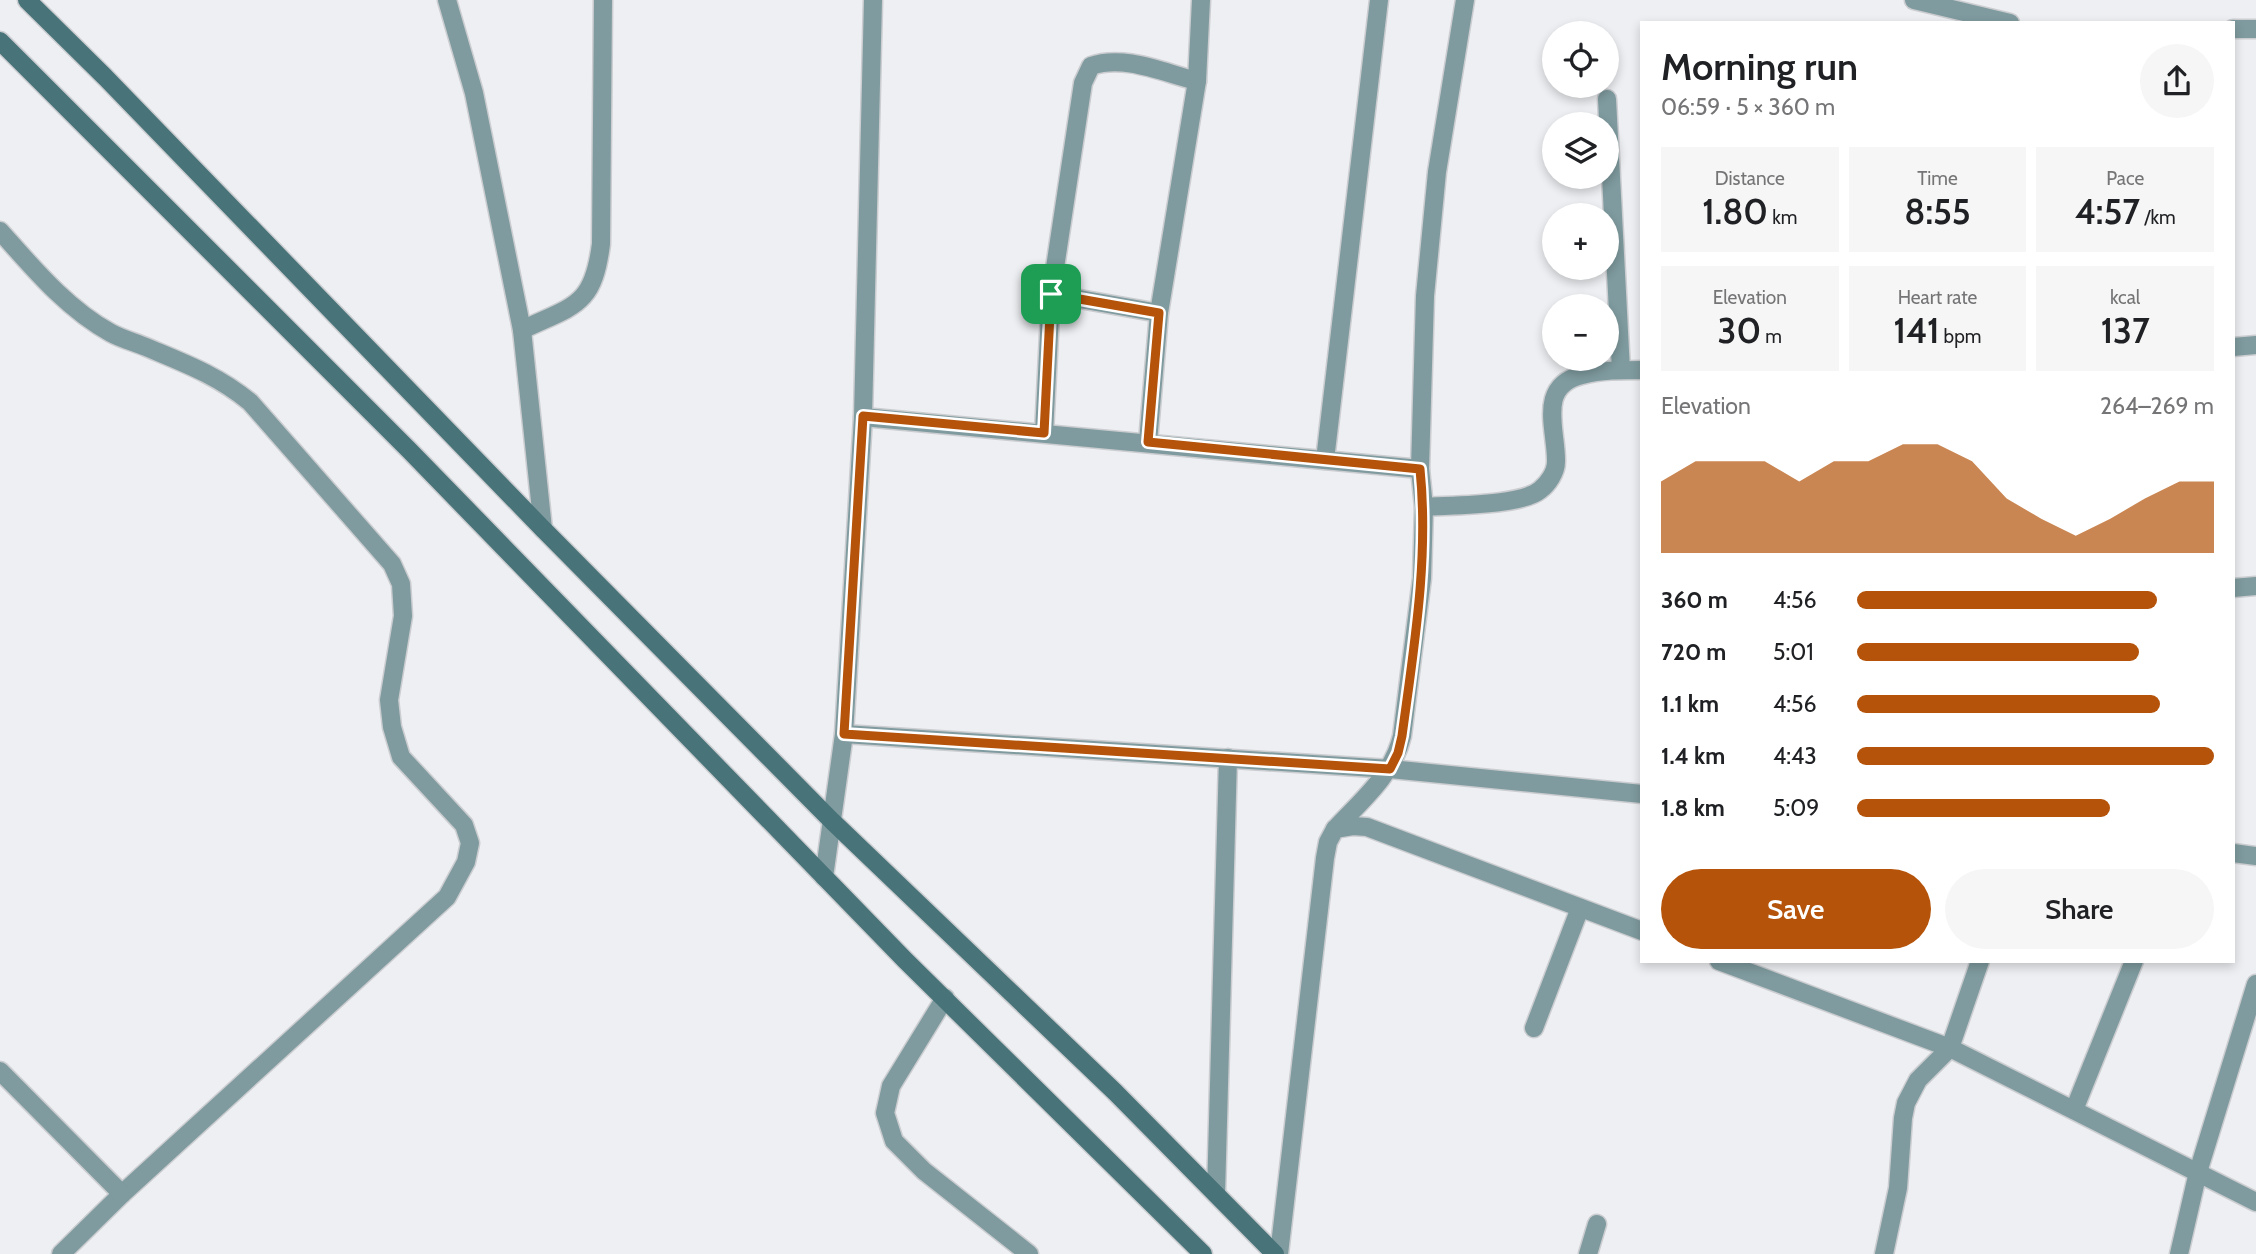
<!DOCTYPE html>
<meta charset="utf-8">
<style>
body{margin:0;font-family:Cabin,sans-serif;background:#f6f6f6;color:#202124;height:100vh;display:flex;flex-direction:column;font-size:26px;white-space:nowrap}
*{box-sizing:border-box;margin:0}
p{font-size:23px;color:#757577}
.icon{flex:none;width:38px;height:38px;fill:none;stroke:currentColor;stroke-width:2;stroke-linecap:round;stroke-linejoin:round}
.map{position:relative;flex:1;overflow:hidden}
.drawer{position:absolute;left:1640px;top:21px;width:595px;height:942px;display:flex;flex-direction:column;background:#fff;border-radius:0px;box-shadow:0 4px 10px #0003}
.drawer>*{flex:none}
.controls{position:absolute;left:1542px;top:21px;display:grid;gap:14px}
.controls a{display:grid;place-items:center;width:77px;height:77px;border-radius:50%;background:#fff;box-shadow:0 4px 10px #0003;font-size:35px}
.pin{position:absolute;display:grid;place-items:center;width:60px;height:60px;color:#fff;margin:-30px;border-radius:14px;box-shadow:0 4px 10px #0006}
.round{display:grid;place-items:center;flex:none;width:74px;height:74px;border-radius:37px;background:#f6f6f6}
.head{display:flex;align-items:center;justify-content:space-between;height:119px;padding:0 21px}
h1{font-size:38px;font-weight:600;line-height:52px}
.metrics{display:grid;grid-template-columns:repeat(3,1fr);gap:10px;height:119px;padding:7px 21px}
.metrics div{display:grid;align-content:center;border-radius:0px;background:#f6f6f6;text-align:center}
.metrics b{font-size:35px;font-weight:600}
.metrics small{font-size:19px;font-weight:400}
.metrics p{font-size:19px}
.chart{height:196px;padding:14px 21px}
.chart p{display:flex;justify-content:space-between}
.chart svg{width:100%;height:126px;margin-top:7px;fill:#b45309;opacity:.7}
.button{display:flex;gap:14px;margin-top:auto;padding:14px 21px}
.button a{flex:1;height:80px;border-radius:42px;background:#b45309;color:#fff;font-size:28px;font-weight:600;line-height:80px;text-align:center}
.button a+a{background:#f6f6f6;color:#202124}
ul{padding:0 21px;list-style:none;font-size:23px}
li{display:grid;grid-template-columns:112px 84px 1fr;align-items:center;height:52px}
li i{height:18px;border-radius:9px;background:#b45309}
.map>svg:first-child{display:block}
.lines{fill:none;stroke-linecap:round;stroke-linejoin:round}
.lane-casing{stroke:#cbcdd0;stroke-width:21}
.street-casing{stroke:#cbcdd0;stroke-width:21}
.secondary-casing{stroke:#cbcdd0;stroke-width:21}
.lane{stroke:#7f9b9f;stroke-width:18}
.street{stroke:#7f9b9f;stroke-width:18}
.secondary{stroke:#487379;stroke-width:18}
.route-casing{stroke:#fff;stroke-width:14}
.route{stroke:#b45309;stroke-width:9}
</style>
<div class="map">
<svg width="2256" height="1254" viewBox="0 0 2256 1254">
<rect width="100%" height="100%" fill="#edeff2"/>
<g class="lines">
<defs>
<g id="lane">
<path d="M0,231C33,268 67,309 111,333C122,339 134,342 146,347C184,363 217,375 250,402L392,564L401,584L403,616L389,700L392,727L401,757L464,825L470,843L466,862L447,897L122,1194L61,1254"/>
<polyline points="945,998 891,1086 885,1113 894,1141 924,1171 1029,1254"/>
<polyline points="0,1071 122,1194"/>
</g>
<g id="street">
<polyline points="447,0 474,93 522,330 543,529"/>
<polyline points="1914,0 2010,23"/>
<polyline points="2233,29 2256,29"/>
<polyline points="1607,99 1621,370"/>
<polyline points="1051,294 1159,313 1197,81 1201,0"/>
<path d="M522,330C574,305 593,307 601,244L603,0"/>
<polyline points="2233,347 2256,345"/>
<polyline points="863,417 1420,469"/>
<path d="M1044,433L1051,294L1083,83L1091,66C1124,54 1164,73 1197,81"/>
<polyline points="1148,442 1159,313"/>
<polyline points="1325,460 1379,0"/>
<path d="M1424,507C1450,505 1521,506 1540,490C1548,484 1556,472 1556,462C1557,431 1536,386 1582,375C1601,370 1622,370 1642,370"/>
<polyline points="2233,588 2256,586"/>
<polyline points="844,734 1390,769 1642,794"/>
<path d="M1335,829C1361,801 1393,775 1402,736L1422,578L1424,507L1420,469L1425,296L1437,172L1465,0"/>
<polyline points="2233,853 2256,856"/>
<polyline points="824,877 844,734 863,417 873,0"/>
<polyline points="1719,961 1950,1048 2256,1202"/>
<polyline points="1534,1028 1580,908"/>
<polyline points="2074,1110 2134,961"/>
<polyline points="1216,1194 1228,758"/>
<polyline points="1279,1254 1325,858 1328,842 1335,829 1353,826 1367,827 1642,931"/>
<polyline points="1588,1254 1597,1224"/>
<polyline points="1884,1254 1898,1188 1903,1118 1906,1103 1918,1080 1950,1048 1980,961"/>
<polyline points="2179,1254 2198,1172 2256,984"/>
</g>
<g id="secondary">
<polyline points="27,0 105,77 543,529 832,821 1115,1092 1275,1254"/>
<polyline points="0,41 409,450 905,960 1203,1254"/>
</g>
</defs>
<use href="#lane" class="lane-casing"/>
<use href="#street" class="street-casing"/>
<use href="#secondary" class="secondary-casing"/>
<use href="#lane" class="lane"/>
<use href="#street" class="street"/>
<use href="#secondary" class="secondary"/>
</g>
<g class="lines">
<defs>
<path id="route" d="M1051,294L1159,313L1148,442L1420,469C1429,559 1414,647 1402,736L1398,753L1390,769L844,734L863,416L1044,433Z"/>
</defs>
<use href="#route" class="route-casing"/>
<use href="#route" class="route"/>
</g>
</svg>
<div class="controls">
<a><svg class="icon" aria-label="locate" viewBox="0 0 24 24"><circle cx="12" cy="12" r="6"/><path d="M12 2v4M12 18v4M2 12h4M18 12h4"/></svg></a>
<a><svg class="icon" aria-label="layers" viewBox="0 0 24 24"><path d="M12 4l9 5-9 5-9-5zM3 14l9 5 9-5"/></svg></a>
<a>+</a>
<a>−</a>
</div>
<div class="pin" style="left:1051px;top:294px;background:#1e9e55"><svg class="icon" aria-label="arrive" viewBox="0 0 24 24"><path d="M6 21V4h12l-3 4 3 4H6"/></svg></div>
<section class="drawer">
<div class="head"><div><h1>Morning run</h1><p>06:59 · 5 × 360 m</p></div><a class="round"><svg class="icon" aria-label="share" viewBox="0 0 24 24"><path d="M12 15V3M7 8l5-5 5 5M5 13v7h14v-7"/></svg></a></div>
<div class="metrics">
<div><p>Distance</p><b>1.80<small> km</small></b></div>
<div><p>Time</p><b>8:55</b></div>
<div><p>Pace</p><b>4:57<small> /km</small></b></div>
</div>
<div class="metrics">
<div><p>Elevation</p><b>30<small> m</small></b></div>
<div><p>Heart rate</p><b>141<small> bpm</small></b></div>
<div><p>kcal</p><b>137</b></div>
</div>
<div class="chart"><p><span>Elevation</span>264–269 m</p>
<svg viewBox="0 0 160 44" preserveAspectRatio="none"><path d="M0 44V19L10 12L20 12L30 12L40 19L50 12L60 12L70 6L80 6L90 12L100 25L110 32L120 38L130 32L140 25L150 19L160 19V44z"/></svg>
</div>
<ul>
<li><b>360 m</b>4:56<i style="width:84%"></i></li>
<li><b>720 m</b>5:01<i style="width:79%"></i></li>
<li><b>1.1 km</b>4:56<i style="width:85%"></i></li>
<li><b>1.4 km</b>4:43<i style="width:100%"></i></li>
<li><b>1.8 km</b>5:09<i style="width:71%"></i></li>
</ul>
<div class="button"><a>Save</a><a>Share</a></div>
</section>
</div>
